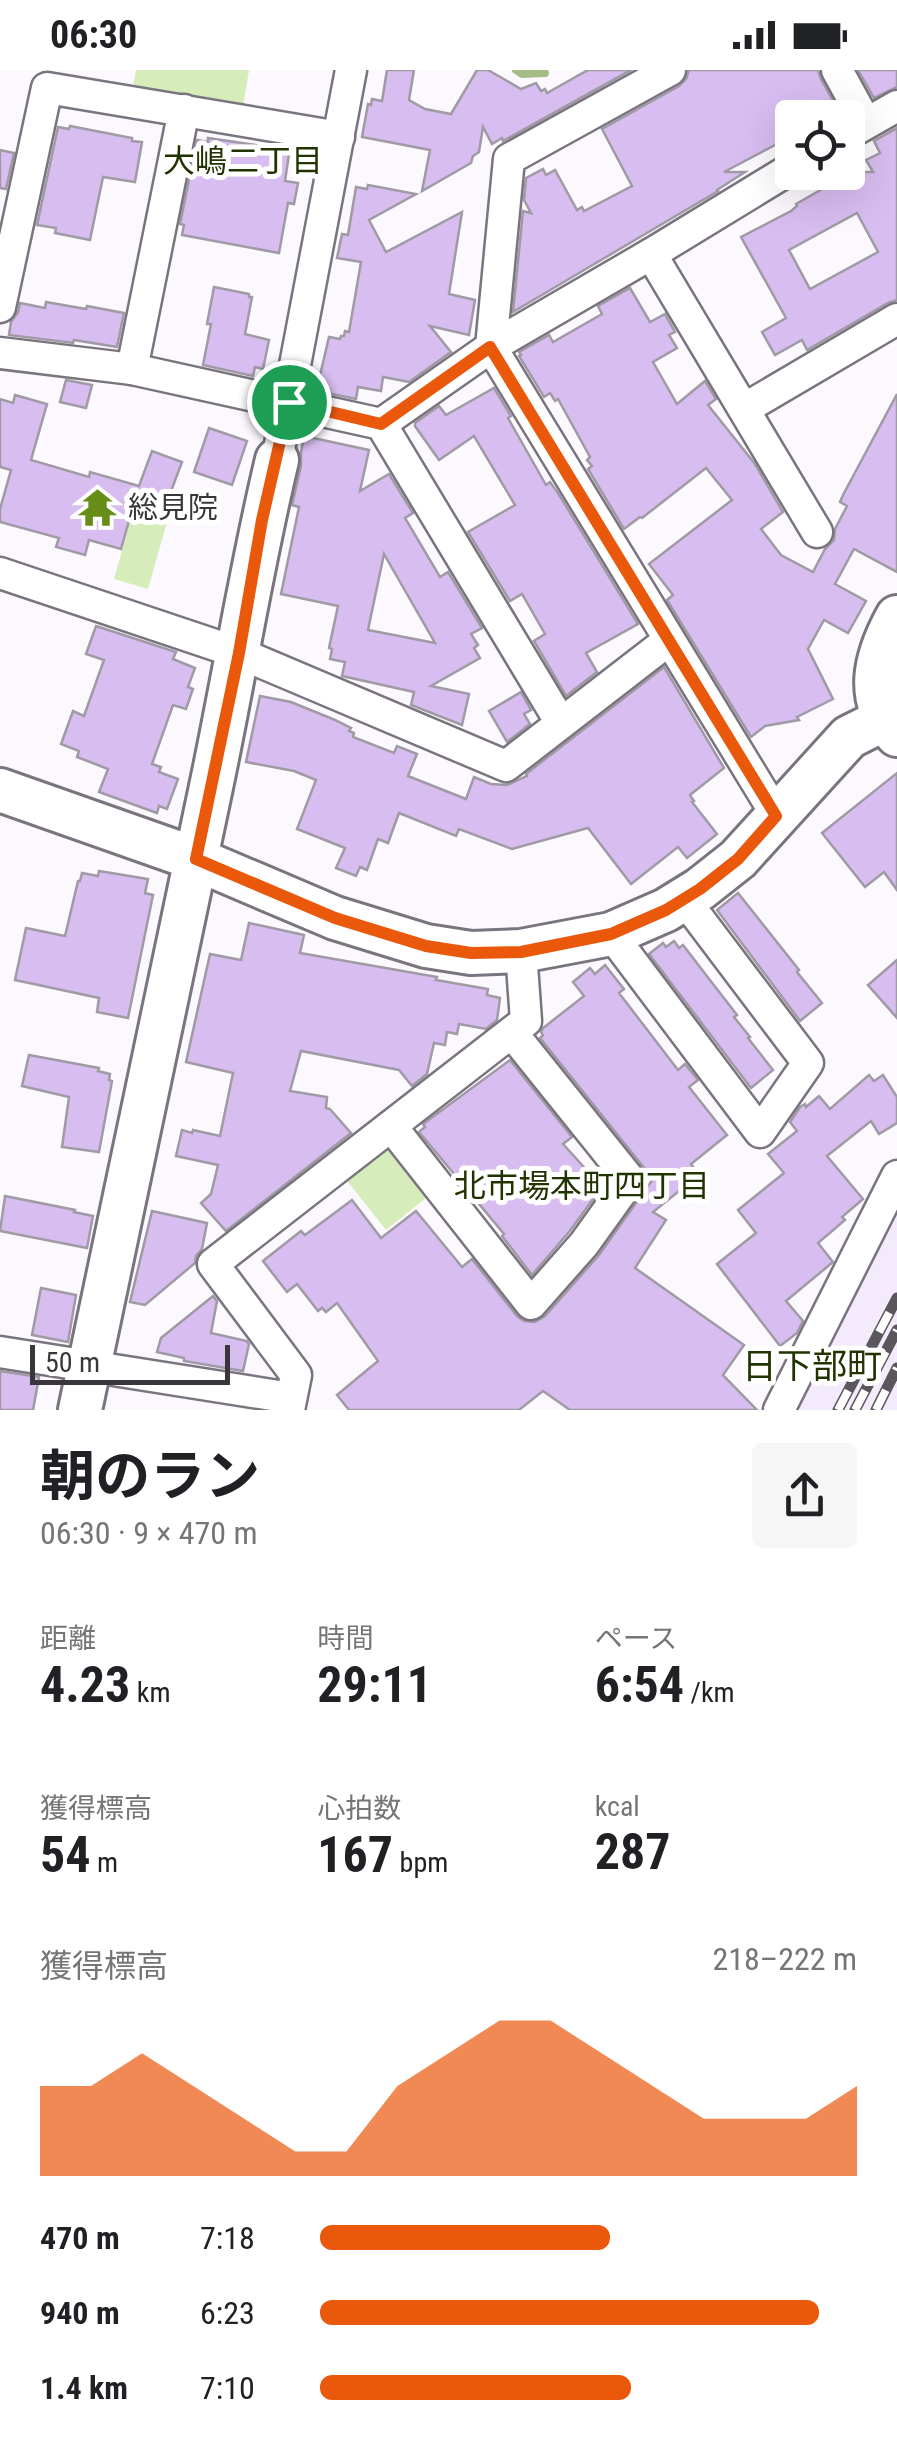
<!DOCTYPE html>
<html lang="ja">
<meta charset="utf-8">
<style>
body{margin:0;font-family:"Roboto Condensed","Noto Sans JP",sans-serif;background:#f6f6f6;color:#202124;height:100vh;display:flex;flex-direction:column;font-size:38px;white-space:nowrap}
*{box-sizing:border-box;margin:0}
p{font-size:32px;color:#757577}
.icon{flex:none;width:55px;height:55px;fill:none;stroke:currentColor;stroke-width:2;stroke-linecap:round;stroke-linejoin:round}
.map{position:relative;height:1340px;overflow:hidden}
.details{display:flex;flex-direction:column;background:#fff;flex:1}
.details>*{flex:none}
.fabs{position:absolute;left:775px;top:30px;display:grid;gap:20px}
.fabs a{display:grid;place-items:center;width:90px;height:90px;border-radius:10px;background:#fff;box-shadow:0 10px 40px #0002;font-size:50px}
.scale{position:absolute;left:30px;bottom:25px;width:200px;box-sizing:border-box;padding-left:10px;border:5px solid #3a373c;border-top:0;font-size:28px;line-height:35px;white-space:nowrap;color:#3a373c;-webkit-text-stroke:8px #fff;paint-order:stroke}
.pin{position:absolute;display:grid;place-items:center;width:85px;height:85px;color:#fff;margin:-42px;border:5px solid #fff;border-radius:50%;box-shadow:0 2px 10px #0007}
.round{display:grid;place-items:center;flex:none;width:105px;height:105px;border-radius:10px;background:#f6f6f6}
.summary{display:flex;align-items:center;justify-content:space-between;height:170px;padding:0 40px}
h1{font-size:55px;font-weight:700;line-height:75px}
.stats{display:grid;grid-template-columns:repeat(3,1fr);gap:15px;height:170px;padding:10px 40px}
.stats div{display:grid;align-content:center}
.stats b{font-size:50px;font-weight:700}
.stats small{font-size:28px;font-weight:400}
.stats p{font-size:28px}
.chart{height:280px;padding:20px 40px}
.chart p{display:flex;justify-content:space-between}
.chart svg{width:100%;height:180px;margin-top:10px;fill:#ea580c;opacity:.7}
ul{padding:0 40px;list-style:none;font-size:32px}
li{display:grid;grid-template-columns:160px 120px 1fr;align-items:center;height:75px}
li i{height:25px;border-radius:12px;background:#ea580c}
.status{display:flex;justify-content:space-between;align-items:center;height:70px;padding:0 50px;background:#fff;direction:ltr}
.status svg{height:28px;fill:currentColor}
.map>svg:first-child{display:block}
.built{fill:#f3eafc}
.green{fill:#d6ecba}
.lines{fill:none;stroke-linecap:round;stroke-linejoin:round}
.stream{stroke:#a5bc88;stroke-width:8}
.building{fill:#d8bdf0;stroke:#9f9aa4;stroke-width:2.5;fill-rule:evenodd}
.street-casing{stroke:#79747e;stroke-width:35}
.secondary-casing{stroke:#79747e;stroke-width:48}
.street{stroke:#fff;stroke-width:30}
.secondary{stroke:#fff;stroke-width:42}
.rail-casing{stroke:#5a575c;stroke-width:11}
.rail{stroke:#fff;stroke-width:8;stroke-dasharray:22;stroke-linecap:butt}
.route-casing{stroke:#fff;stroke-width:20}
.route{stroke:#ea580c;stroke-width:12}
.labels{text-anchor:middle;stroke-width:10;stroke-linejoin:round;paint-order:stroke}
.poi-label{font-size:30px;fill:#3a373c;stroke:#fff;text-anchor:start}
.neighbourhood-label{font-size:32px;fill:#213300;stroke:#fff}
.quarter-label{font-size:35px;fill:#213300;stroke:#fff}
</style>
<div class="status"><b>06:30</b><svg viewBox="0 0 49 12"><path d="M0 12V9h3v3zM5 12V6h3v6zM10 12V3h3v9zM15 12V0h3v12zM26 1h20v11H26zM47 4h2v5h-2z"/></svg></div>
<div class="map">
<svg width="897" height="1340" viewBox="0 0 897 1340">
<rect width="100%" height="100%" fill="#fcf9fe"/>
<polygon class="built" points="897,1138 897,1340 795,1340 862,1209"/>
<g class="green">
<polygon points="136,0 249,0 243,37 133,18"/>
<polygon points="133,442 167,452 148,519 114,509"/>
<polygon points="382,1077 394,1078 431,1124 386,1160 344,1107"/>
</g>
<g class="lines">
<polyline class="stream" points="516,0 522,4 545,3"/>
</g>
<g class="building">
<polygon points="387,0 414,0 409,30 425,39 451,44 477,0 488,0 521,19 536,13 541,21 545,19 547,23 588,0 631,0 503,71 502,68 492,74 483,57 479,82 473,86 471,93 422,121 430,80 362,67 368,34 371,35 372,29 382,31"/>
<polygon points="689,0 818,0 821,9 838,40 825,48 792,48 792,66 724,102 745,102 717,120 718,121 513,242 523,141 531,143 524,130 526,108 543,99 546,105 555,100 577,140 582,137 584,141 632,116 602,59 679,16 686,9"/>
<polygon points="858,0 897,0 897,17 874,28"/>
<polygon points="70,56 132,68 132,71 142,72 135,112 103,107 90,170 55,163 56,158 37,155 58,57 69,59"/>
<path d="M897,58V230L888,233L807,280L802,270L775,285L762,262L786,248L741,167L791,141L797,136L796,134L824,118L816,102H873L866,90L880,83L874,71ZM857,143L878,182L810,219L789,180Z"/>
<polygon points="208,68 277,78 276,83 289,84 285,111 298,113 294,134 288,133 279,183 182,165 184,155 180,154 197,70 208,72"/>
<polygon points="0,80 14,83 6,119 0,118"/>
<polygon points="368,115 416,124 369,150 386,182 462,142 449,224 475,230 469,265 430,256 451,282 409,312 383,307 381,321 358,317 356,329 318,321 318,314 329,267 340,269 341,266 344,266 345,261 349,262 361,192 337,188 342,164 348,165 356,117 367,119"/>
<polygon points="214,217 249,224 249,227 252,227 245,264 269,270 263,299 255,297 253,306 203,295 211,254 207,254"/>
<polygon points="630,218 650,252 665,244 675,262 669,265 677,278 653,292 677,334 705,311 716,329 708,335 755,394 783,442 761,459 781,485 813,502 825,479 834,470 835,459 847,436 840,432 843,425 897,324 897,502 854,479 835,514 866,531 848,563 824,550 808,579 833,629 797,647 799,650 765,656 751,667 667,530 673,525 649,494 732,430 706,398 642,448 640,447 624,459 588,399 592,396 587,390 590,387 558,329 555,331 550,323 544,327 519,286 521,285 519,282 549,265 553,272 602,244 598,236"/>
<polygon points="46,232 86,239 87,236 124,243 117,277 74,270 73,273 9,265 11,252 18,242 20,233 45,238"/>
<polygon points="66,310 92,315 86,338 60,332"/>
<polygon points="494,318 511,346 508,348 546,415 550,412 558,423 638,554 586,583 597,602 566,626 534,571 545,564 522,524 510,531 468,462 515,435 474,366 439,390 415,356 415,353 439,336 446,345"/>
<polygon points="15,325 47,334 31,390 89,407 90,402 139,416 152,381 182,392 170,424 168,424 162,445 133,437 121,479 89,470 85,485 56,477 59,468 0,452 0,439 11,400 0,397 0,329 13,333"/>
<polygon points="209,358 247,371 232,415 194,402"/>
<path d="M304,366L369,380L360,421L389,404L413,443L405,448L440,507L448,502L482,558L471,564L478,575L474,578L480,588L431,616L469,624L462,655L411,635L414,622L342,606L345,592L330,589L332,579L329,578L338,536L281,524L299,437L292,435L301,396V382ZM384,484L435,573L368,560Z"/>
<polygon points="96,556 176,582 173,589 195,598 188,617 193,619 186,639 173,635 152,694 161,697 159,702 178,709 167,739 159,736 157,743 99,722 108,699 77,687 79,681 61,674 73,641 84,646 104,590 86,584"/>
<polygon points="664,597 724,698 690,725 694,731 692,732 717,764 687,788 678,777 631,814 588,758 512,779 459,759 456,766 399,743 388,773 378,769 367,800 360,797 356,806 336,798 345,778 297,759 316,710 294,701 246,692 260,626 291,632 335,650 351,658 349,661 354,663 353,667 394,683 397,676 417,684 408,706 466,729 474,707 491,714 507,715 527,706 526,704"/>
<polygon points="521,622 531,640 524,644 530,654 507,672 489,641"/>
<polygon points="897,703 897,820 884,802 865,817 822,763"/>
<polygon points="99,801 148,809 145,823 153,825 128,948 97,942 99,928 15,910 26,858 65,866 78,811 80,811 82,803 98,806"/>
<polygon points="738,823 799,900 797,902 822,933 800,951 717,840"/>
<polygon points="249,853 304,865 300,883 437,907 436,910 488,919 487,925 500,928 497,950 486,959 459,954 457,964 447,962 445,975 434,973 427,1004 412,1016 399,1000 301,981 290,1021 327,1027 326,1038 330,1039 351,1063 226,1161 201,1133 211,1124 218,1095 176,1086 182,1060 192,1063 193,1060 220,1066 233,1003 186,992 210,884 241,890"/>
<polygon points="674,871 679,878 683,875 713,914 737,945 734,947 750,967 748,968 773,1000 751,1018 649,884 663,873 666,877"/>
<polygon points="897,890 897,948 868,915"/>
<polygon points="605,895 624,919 619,923 678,1000 685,994 698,1010 689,1017 727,1065 691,1094 699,1105 653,1142 666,1150 635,1198 744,1275 723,1305 757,1340 570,1340 543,1321 519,1340 349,1340 337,1325 378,1291 337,1233 326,1242 322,1238 318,1241 297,1214 287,1222 263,1191 301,1161 305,1165 352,1130 381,1168 416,1141 462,1197 472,1189 517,1246 524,1251 535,1252 545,1246 599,1185 653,1109 540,968 543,965 541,962 543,958 584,926 573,912 590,898 595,904"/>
<polygon points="29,985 99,998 98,1001 110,1004 109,1010 112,1011 99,1082 62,1077 69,1027 22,1016"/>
<polygon points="510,990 572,1067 563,1074 602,1117 569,1162 532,1205 502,1166 504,1164 419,1062 425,1057 423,1054"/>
<polygon points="869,1005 874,1011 883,1005 897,1027 897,1053 879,1064 871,1051 827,1086 863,1129 842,1147 845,1150 818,1173 833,1192 786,1231 803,1251 797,1263 780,1276 717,1194 756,1163 738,1140 784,1103 768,1084 797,1061 790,1052 800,1037 805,1034 806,1037 819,1026 830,1039"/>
<polygon points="5,1126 75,1140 74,1142 93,1146 87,1178 0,1161"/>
<polygon points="152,1141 207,1153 202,1179 196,1186 195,1193 145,1235 130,1232"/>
<polygon points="41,1218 76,1225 68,1272 32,1265"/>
<polygon points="213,1226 217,1231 211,1263 247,1271 249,1274 243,1301 184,1291 184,1288 157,1282 161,1268"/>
<polygon points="0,1301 39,1307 33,1340 0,1340"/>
</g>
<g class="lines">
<defs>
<g id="street">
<polyline points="670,0 509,89 491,277 777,746"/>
<polyline points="837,0 866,53"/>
<polyline points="848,64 897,36"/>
<polyline points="651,184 792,98"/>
<polyline points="0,237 47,18 339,67"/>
<polyline points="0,283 132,299 381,354 561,653"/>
<polyline points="132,299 184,40"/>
<polyline points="744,339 897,249"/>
<polyline points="381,354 491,277 651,184 817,462"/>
<polyline points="277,390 351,0"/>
<polyline points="0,503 239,583 506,696 669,570"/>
<polyline points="611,864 760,1062 808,993 684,829"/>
<polyline points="391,1056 531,1234 584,1174 630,1110 512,963"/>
<polyline points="0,1282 291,1328"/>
<polyline points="289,1340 296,1305 213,1194 526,951 521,881"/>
<polyline points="779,1340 897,1106"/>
</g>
<g id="secondary">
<path d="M897,547C875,587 864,628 897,665"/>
<polyline points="0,720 196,789 335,848 426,876 471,883 521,881 611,864 666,840 700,819 738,789 849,667 883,650"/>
<path d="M80,1340C123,1132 168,925 211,717C234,608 251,498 277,390"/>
</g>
</defs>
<use href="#street" class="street-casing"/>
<use href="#secondary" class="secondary-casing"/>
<use href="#street" class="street"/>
<use href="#secondary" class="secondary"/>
<defs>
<g id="rail">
<polyline points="838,1340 897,1228"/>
<polyline points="855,1340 897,1260"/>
<polyline points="876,1340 897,1298"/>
</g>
</defs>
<use href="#rail" class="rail-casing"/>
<use href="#rail" class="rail"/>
</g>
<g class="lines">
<defs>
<polygon id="route" points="490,277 776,746 738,789 700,819 666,840 611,864 521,882 471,883 426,876 335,848 196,789 239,583 262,450 289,332 381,354"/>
</defs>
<use href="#route" class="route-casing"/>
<use href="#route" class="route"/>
</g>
<defs>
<symbol id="temple-bare" viewBox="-9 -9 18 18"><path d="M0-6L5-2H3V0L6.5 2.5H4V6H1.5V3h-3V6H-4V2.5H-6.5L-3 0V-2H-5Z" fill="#678d19" stroke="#fff" stroke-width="2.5" paint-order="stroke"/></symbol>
</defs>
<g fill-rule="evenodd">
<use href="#temple-bare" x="70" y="410" width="55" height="55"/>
</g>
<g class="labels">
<g class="poi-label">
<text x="128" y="448">総見院</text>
</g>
<g class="neighbourhood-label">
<text x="243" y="102">大嶋二丁目</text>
<text x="582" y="1127">北市場本町四丁目</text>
</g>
<g class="quarter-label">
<text x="812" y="1308">日下部町</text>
</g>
</g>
</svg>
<div class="fabs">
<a><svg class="icon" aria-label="locate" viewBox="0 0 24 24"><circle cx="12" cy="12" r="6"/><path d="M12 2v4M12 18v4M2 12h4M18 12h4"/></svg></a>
</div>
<div class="scale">50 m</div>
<div class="pin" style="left:289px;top:332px;background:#1e9e55"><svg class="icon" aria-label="arrive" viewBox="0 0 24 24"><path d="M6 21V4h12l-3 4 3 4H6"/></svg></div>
</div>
<section class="details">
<div class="summary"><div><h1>朝のラン</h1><p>06:30 · 9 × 470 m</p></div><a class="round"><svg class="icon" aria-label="share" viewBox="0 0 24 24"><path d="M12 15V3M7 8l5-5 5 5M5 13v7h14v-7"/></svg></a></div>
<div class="stats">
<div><p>距離</p><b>4.23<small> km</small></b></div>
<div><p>時間</p><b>29:11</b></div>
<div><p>ペース</p><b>6:54<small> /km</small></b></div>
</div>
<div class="stats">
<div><p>獲得標高</p><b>54<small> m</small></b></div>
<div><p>心拍数</p><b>167<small> bpm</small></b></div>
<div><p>kcal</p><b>287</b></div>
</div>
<div class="chart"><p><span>獲得標高</span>218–222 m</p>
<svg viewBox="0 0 160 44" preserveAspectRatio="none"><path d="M0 44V22L10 22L20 14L30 22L40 30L50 38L60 38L70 22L80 14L90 6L100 6L110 14L120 22L130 30L140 30L150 30L160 22V44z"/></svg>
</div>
<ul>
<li><b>470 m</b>7:18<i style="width:54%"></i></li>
<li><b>940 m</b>6:23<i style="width:93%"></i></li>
<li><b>1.4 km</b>7:10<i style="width:58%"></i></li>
</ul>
</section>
